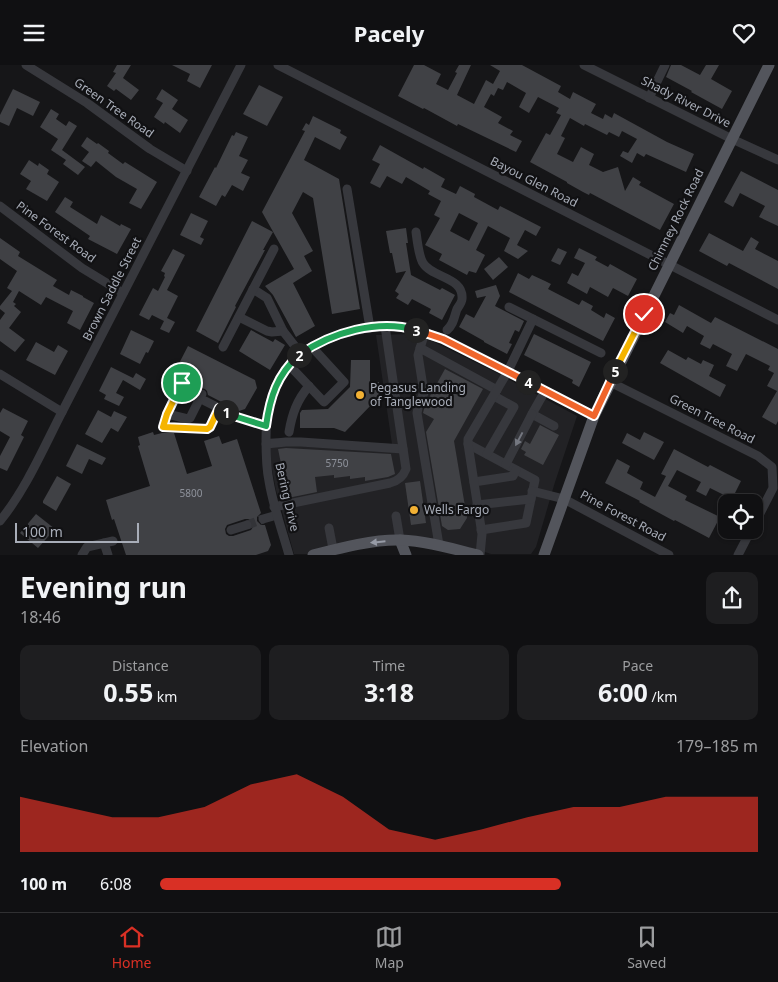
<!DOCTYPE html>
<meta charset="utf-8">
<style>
body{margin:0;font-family:"Noto Sans",sans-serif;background:#1e1e20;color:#f1f3f6;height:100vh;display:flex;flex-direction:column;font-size:19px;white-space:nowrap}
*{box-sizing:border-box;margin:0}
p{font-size:16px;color:#9c9d9f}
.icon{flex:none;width:28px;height:28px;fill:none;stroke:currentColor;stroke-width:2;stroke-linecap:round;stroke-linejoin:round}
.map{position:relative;height:490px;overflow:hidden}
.sheet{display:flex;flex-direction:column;background:#101012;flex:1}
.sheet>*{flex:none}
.tools{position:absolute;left:718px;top:429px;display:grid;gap:10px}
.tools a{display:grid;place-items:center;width:45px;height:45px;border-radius:10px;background:#101012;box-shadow:0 1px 4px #0004,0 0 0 1px #303032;font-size:25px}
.scale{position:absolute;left:15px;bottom:12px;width:124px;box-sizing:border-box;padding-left:5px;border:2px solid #a8adb8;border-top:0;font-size:14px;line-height:18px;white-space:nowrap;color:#a8adb8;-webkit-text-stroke:4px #111113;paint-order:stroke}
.pin{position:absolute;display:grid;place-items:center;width:42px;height:42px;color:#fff;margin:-21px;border:2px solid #fff;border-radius:50%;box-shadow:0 1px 5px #0007}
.km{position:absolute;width:25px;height:25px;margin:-12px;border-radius:50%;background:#222;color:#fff;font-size:14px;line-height:25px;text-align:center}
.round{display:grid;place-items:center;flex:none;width:52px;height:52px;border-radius:10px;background:#1e1e20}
.summary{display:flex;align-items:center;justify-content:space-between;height:85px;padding:0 20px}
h1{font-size:28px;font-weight:700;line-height:38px}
.stats{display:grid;grid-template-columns:repeat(3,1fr);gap:8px;height:85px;padding:5px 20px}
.stats div{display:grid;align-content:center;border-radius:10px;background:#1e1e20;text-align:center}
.stats b{font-size:25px;font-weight:700}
.stats small{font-size:14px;font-weight:400}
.stats p{font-size:14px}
.chart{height:140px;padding:10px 20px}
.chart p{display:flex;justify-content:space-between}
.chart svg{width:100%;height:90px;margin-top:5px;fill:#d93025;opacity:.7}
ul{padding:0 20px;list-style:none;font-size:16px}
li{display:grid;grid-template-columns:80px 60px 1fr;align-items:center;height:38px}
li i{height:12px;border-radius:6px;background:#d93025}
header{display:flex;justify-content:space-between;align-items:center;height:65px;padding:0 20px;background:#101012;font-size:22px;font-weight:700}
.dock{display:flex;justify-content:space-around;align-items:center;height:70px;border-top:1px solid #303032;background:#101012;font-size:14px;color:#9c9d9f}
.dock a{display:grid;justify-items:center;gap:2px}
.dock .active{color:#d93025}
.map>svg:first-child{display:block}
.built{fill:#222225}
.building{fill:#404145;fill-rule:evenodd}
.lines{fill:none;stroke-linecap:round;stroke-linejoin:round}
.minor-tunnel{stroke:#333438;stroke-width:9;stroke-dasharray:9 4.5;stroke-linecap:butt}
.minor{stroke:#37383d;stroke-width:9}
.major{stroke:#53555c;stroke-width:11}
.oneway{fill:#757881}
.oneway2{fill:#979ba6}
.split-1-casing{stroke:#fff;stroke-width:10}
.split-2-casing{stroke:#fff;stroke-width:10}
.split-3-casing{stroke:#fff;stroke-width:10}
.split-4-casing{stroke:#fff;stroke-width:10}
.split-5-casing{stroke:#fff;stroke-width:10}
.split-6-casing{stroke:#fff;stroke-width:10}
.split-1{stroke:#f5b400;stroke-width:6}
.split-2{stroke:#22a559;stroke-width:6}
.split-3{stroke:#22a559;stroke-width:6}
.split-4{stroke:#f0652b;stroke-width:6}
.split-5{stroke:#f0652b;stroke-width:6}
.split-6{stroke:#f5b400;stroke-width:6}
.poi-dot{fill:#f2b134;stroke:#111113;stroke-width:2}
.labels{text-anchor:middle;stroke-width:4.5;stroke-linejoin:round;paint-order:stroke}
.number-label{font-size:10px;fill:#8e929b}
.street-label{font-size:12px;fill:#a8adb8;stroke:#111113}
.poi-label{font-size:12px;fill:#a8adb8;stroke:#111113;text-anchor:start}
</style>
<header><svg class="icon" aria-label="menu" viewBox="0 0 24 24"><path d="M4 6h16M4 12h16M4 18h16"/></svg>Pacely<svg class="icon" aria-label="heart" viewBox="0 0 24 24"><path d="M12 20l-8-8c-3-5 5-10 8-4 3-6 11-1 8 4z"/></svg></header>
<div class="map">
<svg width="778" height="490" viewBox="0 0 778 490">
<rect width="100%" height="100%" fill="#161618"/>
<polygon class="built" points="410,269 434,277 495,307 577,351 555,417 536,482 531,489 491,489 476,484 350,477 307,489 294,489 276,425 270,394 270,373 392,379 376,270"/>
<g class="building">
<polygon points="117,0 131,0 123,13 139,25 131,35 116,24 114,26 107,21 116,8 113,7"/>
<polygon points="172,0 212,0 200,23 187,16 190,9"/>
<polygon points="414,0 424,0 441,9 436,19 448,25 457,8 455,7 459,0 471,0 457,30 474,39 486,15 493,19 500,6 490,0 522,0 561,21 558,27 570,34 573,27 596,39 591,48 603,54 605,49 612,53 614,48 667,77 694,89 686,107 646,89 644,92 637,88 632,98 620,91 623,86 628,88 637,74 622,66 619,72 609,67 607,70 585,59 584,61 570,53 561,71 565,73 557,89 573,97 581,82 594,89 589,100 603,107 618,102 625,126 633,112 641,117 639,120 674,139 660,165 590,128 589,130 583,127 567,118 567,117 530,97 546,68 550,70 561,50 556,48 559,43 538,32 529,48 519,42 526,28 507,17 503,25 498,23 494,31 491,29 484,42 502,52 498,58 513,66 510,70 522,76 516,87 458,59 457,61 424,43 423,44 398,31"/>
<polygon points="671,0 681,0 700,10 706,0 719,0 711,14 732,26 722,44 691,27 692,26 666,12"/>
<polygon points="259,20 283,32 267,61 243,49"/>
<polygon points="13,24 40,37 33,51 17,43 9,61 0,57 0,50"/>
<polygon points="162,24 178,35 172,44 188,55 180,68 165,57 164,59 154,52 163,38 156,34"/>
<polygon points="51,44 59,49 56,54 66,61 69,56 77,61 62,85 85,102 78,110 63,99 66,95 51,85 58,74 40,62"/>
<polygon points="313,51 341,65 340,68 347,72 340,85 315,72 304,95 339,114 360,244 332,249 313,133 303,127 292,148 313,186 304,191 312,206 293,218 315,261 296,272 273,230 265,221 294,204 262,147 305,66 302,65 306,58 309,60"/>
<polygon points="236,67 248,72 239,91 248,95 241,108 250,112 243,126 232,120 225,132 222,130 216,141 199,132 215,102 216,103 232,70 234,71"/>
<polygon points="87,72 97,79 98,78 109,86 108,88 123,99 125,97 157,117 141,144 129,138 137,124 116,112 96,96 91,102 82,96 89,87 81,81"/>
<path d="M380,80L423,104L424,102L445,114L441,122L456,129L460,121L475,129L474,132L498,145L500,141L541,162L536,171L525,165L517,180L528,186L518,194L504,186L510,173L488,161L476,185L485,190L476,208L469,206L467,210L439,195L442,189L425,180L440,153L434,150L441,136L428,129L430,126L406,112L402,119L387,111L380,123L370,118L380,99L372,95ZM459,148L478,158L469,176L450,166Z"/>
<polygon points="29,95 38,101 39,98 49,105 47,109 59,117 47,136 26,124 31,116 20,109"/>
<polygon points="741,106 778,125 778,161 759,152 765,141 740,128 733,142 724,137"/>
<polygon points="65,132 73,137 70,142 97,159 101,150 120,161 121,159 131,164 117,189 88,174 90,171 55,147"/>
<polygon points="191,148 208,156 200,172 204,174 201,180 180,170"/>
<polygon points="252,156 273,167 263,185 265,185 235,241 236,242 218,278 196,266"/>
<polygon points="406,163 408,178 406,178 411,210 440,225 442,223 455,230 442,255 429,248 431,244 412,234 408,240 396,233 399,229 395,226 406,206 396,208 392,188 390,188 386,166"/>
<polygon points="709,168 743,186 751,172 759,177 755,184 778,196 778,224 729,198 727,201 699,186"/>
<polygon points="0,173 20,187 18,191 57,215 53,221 69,230 71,225 83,231 83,232 94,238 80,265 67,258 73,246 46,232 41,240 19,226 13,237 16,239 14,241 21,247 9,263 25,275 15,287 0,276 0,255 5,248 0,244 0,241 12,226 7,223 17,206 0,194"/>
<polygon points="558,183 567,187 560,200 551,196"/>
<polygon points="579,183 597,192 595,195 608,202 610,199 637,214 628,231 613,223 608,232 590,222 587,229 567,218 572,208 578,211 585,198 574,193"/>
<polygon points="173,184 185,190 167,225 178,231 167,253 175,257 169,268 160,264 164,256 152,250 149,255 139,250 153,223 158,226 165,212 164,211 165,208 161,206"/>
<polygon points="499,192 508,202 493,215 484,204"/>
<polygon points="518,208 529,214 532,210 545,216 551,219 548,224 579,240 582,235 593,241 591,245 604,253 606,248 615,253 603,276 509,227"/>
<polygon points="496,220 500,231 495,241 524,256 519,267 515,265 509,278 512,279 507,289 484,277 484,276 459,262 466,249 474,253 486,231 477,233 475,226"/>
<polygon points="679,240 711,258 715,252 778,284 778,356 776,360 762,352 777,326 767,321 774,308 768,305 770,301 746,289 737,306 726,301 732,289 713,279 710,284 700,279 704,271 687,261 683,268 665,257 670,248 674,250"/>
<polygon points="131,265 154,276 148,288 146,287 140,299 120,289"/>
<polygon points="251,265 273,277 275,274 285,280 270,305 239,286"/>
<polygon points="534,269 591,297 579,322 572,318 573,315 524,290"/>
<polygon points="36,277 54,287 58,280 68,286 55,310 26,295"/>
<polygon points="188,281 255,315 257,323 245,344 239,346 208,330 207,326 205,324 201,323 198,325 188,320 187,315 184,312 181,312 177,314 172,312"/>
<polygon points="668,285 686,295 688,292 701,299 703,295 714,300 709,311 726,320 720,332 660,298"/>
<polygon points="351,295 370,295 370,317 379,317 379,338 373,338 345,367 334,363 300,363 300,348 302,345 328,344 350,322"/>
<polygon points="111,302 133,313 136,308 146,314 140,325 123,315 116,328 124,332 119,341 104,334 106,330 99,326"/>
<polygon points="445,304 483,324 454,376 467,453 460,464 448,465 442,461 426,367 434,354 423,348 425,340"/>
<polygon points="3,343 28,356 21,370 24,372 7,406 0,403 0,391 10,372 0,366 0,348"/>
<polygon points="98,345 111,352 114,346 127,352 118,367 111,363 102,378 85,369"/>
<polygon points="540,360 559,370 543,400 524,390 526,387 521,384 525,376 530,379"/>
<path d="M153,367L154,370L162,368H174L187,409L212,401L204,376L219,371L222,379L237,374L261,448L257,452V456L261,460H265L271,480L268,486L256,490H126L114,454L112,455L106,435L150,421L138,381L140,380L138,372ZM245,454H249L253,458V462L251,465L233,471H229L226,469L225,464L227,460Z"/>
<polygon points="644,367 664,377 654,395 622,378 627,368 640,375"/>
<polygon points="77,379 106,393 102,400 89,394 82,409 66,401"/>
<polygon points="286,383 391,389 395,409 388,412 365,416 365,412 350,414 350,411 334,413 334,410 315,412 317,427 288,433 278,384"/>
<polygon points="674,384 708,402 710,400 741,416 732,434 710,423 706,431 696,426 701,417 677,405 668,421 687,431 685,435 720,452 709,473 675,455 674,456 639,437 640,436 605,418 617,394 630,401 627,408 643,417 640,424 655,432 666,411 661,409"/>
<polygon points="57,411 71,419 56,446 43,438 43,436"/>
<polygon points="420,416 426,458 411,460 405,418"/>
<polygon points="36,449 55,464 38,483 20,468"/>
</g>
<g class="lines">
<polyline class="minor-tunnel" points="247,460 263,454"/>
<g class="minor">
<polyline points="26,0 87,38 150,84 187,106"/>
<polyline points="278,0 778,255"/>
<polyline points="584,0 732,74 778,95"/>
<polyline points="649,33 665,0"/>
<polyline points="347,124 370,263"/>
<polyline points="0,141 82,203 123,228"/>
<path d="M416,167C417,175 419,192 423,198C432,213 464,212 462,234C462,237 459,241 457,244C454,252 454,259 447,265"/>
<polyline points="253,224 267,233 283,266 301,289"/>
<polyline points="509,242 601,288"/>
<polyline points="239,252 267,266 272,267 283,266"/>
<polyline points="425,267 418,290 424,328 419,338 417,348 439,480"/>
<polyline points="223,282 274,184"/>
<polyline points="420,283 497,325"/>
<polyline points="289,300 324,337 344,317 312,282"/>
<polyline points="0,309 62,347"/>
<polyline points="610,317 758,391 772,402 773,423 754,460"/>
<polyline points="182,318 167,349 163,362 209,363 219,343"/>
<polyline points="545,326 532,349 554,361"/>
<polyline points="205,336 237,352 266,361"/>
<polyline points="167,349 188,354 190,353 202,329"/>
<path d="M289,367C292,349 297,335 309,321"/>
<polyline points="266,379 286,377 301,377 403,384"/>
<polyline points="468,379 535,415 526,458 481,465"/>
<polyline points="487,389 514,342 494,331"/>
<polyline points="506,399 532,349"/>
<polyline points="474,417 513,411 516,405"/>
<polyline points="532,426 564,434 669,490"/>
<polyline points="477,440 531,434"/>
<path d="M274,442L390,418C398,416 403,412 406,404L385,261"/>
<polyline points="396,451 400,475"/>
<polyline points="263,454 277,450"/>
<path d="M0,456C26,424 43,384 62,347L241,0"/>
<polyline points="329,463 333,484"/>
<polyline points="231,465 247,460"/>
<polyline points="104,478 108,490"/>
<polyline points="82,490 87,482 113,476"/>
<path d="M289,490C282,465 273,441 269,416C266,402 266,388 266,374C266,321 287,286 339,270C379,258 404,258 443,274L594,351"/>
<polyline points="480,490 482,469 468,379 468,374 508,306 533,254"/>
<polyline points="738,490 751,465"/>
</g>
<g class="major">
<polyline points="400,475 406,490"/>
<path d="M313,490C340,483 374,474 401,475C427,476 453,484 478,490"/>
<polyline points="544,490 594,351 769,0"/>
</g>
</g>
<defs><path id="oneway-solid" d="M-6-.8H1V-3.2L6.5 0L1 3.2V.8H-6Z" transform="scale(1.25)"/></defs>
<use class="oneway" href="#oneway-solid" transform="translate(519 374) rotate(118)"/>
<use class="oneway2" href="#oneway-solid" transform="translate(378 477) rotate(174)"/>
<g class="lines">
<defs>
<polyline id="split-1" points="182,318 167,349 163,362 207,364 210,362 219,343 226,347"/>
<path id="split-2" d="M226,347L237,352L266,361C270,332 277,310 299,290"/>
<path id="split-3" d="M299,290C332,267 378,254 416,265"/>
<polyline id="split-4" points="416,265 443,274 528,317"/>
<polyline id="split-5" points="528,317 594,351 615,306"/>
<polyline id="split-6" points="615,306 644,249"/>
</defs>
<use href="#split-1" class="split-1-casing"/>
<use href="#split-2" class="split-2-casing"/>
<use href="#split-3" class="split-3-casing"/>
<use href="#split-4" class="split-4-casing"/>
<use href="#split-5" class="split-5-casing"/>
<use href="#split-6" class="split-6-casing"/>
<use href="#split-1" class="split-1"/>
<use href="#split-2" class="split-2"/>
<use href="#split-3" class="split-3"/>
<use href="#split-4" class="split-4"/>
<use href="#split-5" class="split-5"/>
<use href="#split-6" class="split-6"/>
</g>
<g class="poi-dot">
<circle cx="360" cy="330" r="5"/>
<circle cx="414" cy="445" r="5"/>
</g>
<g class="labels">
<g class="number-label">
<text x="337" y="402">5750</text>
<text x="191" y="432">5800</text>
</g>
<g class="street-label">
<text transform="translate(686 37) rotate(27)" y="4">Shady River Drive</text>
<text transform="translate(114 43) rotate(35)" y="4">Green Tree Road</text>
<text transform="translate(534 117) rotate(27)" y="4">Bayou Glen Road</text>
<text transform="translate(676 155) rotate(-64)" y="4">Chimney Rock Road</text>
<text transform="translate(56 167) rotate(36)" y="4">Pine Forest Road</text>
<text transform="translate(112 224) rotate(-63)" y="4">Brown Saddle Street</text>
<text transform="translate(712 354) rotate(27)" y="4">Green Tree Road</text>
<text transform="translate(287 432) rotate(77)" y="4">Bering Drive</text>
<text transform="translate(623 451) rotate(28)" y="4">Pine Forest Road</text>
</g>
<g class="poi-label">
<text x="370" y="327">Pegasus Landing<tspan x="370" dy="14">of Tanglewood</tspan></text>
<text x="424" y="449">Wells Fargo</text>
</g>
</g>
</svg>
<div class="tools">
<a><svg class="icon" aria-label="locate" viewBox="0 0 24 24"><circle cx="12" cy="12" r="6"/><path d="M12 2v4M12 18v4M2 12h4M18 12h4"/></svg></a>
</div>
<div class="scale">100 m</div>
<div class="pin" style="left:182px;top:318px;background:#1e9e55"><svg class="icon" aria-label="arrive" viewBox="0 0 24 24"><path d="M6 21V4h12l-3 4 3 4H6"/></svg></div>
<div class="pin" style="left:644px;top:249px;background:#d93025"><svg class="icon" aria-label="check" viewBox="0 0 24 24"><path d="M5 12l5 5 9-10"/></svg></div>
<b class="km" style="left:226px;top:347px">1</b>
<b class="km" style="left:299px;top:290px">2</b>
<b class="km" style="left:416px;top:265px">3</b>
<b class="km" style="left:528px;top:317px">4</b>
<b class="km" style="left:615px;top:306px">5</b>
</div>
<section class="sheet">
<div class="summary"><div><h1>Evening run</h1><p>18:46</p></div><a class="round"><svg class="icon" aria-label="share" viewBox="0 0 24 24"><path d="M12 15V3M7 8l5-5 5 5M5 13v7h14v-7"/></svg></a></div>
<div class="stats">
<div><p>Distance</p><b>0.55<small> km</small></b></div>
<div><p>Time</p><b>3:18</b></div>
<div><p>Pace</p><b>6:00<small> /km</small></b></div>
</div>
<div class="chart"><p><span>Elevation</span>179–185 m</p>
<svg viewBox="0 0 160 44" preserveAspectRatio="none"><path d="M0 44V17L10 22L20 27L30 27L40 22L50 11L60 6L70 17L80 33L90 38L100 33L110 27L120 22L130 22L140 17L150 17L160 17V44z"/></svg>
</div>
<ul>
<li><b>100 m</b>6:08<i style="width:67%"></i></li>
</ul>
</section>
<nav class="dock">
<a class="active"><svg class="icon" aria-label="home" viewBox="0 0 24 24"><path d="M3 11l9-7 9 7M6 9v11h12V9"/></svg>Home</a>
<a><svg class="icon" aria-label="map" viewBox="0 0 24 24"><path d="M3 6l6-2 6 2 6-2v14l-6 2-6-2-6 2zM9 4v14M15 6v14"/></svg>Map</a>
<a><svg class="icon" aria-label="saved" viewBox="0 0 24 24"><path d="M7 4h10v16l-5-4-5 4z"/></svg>Saved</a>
</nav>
